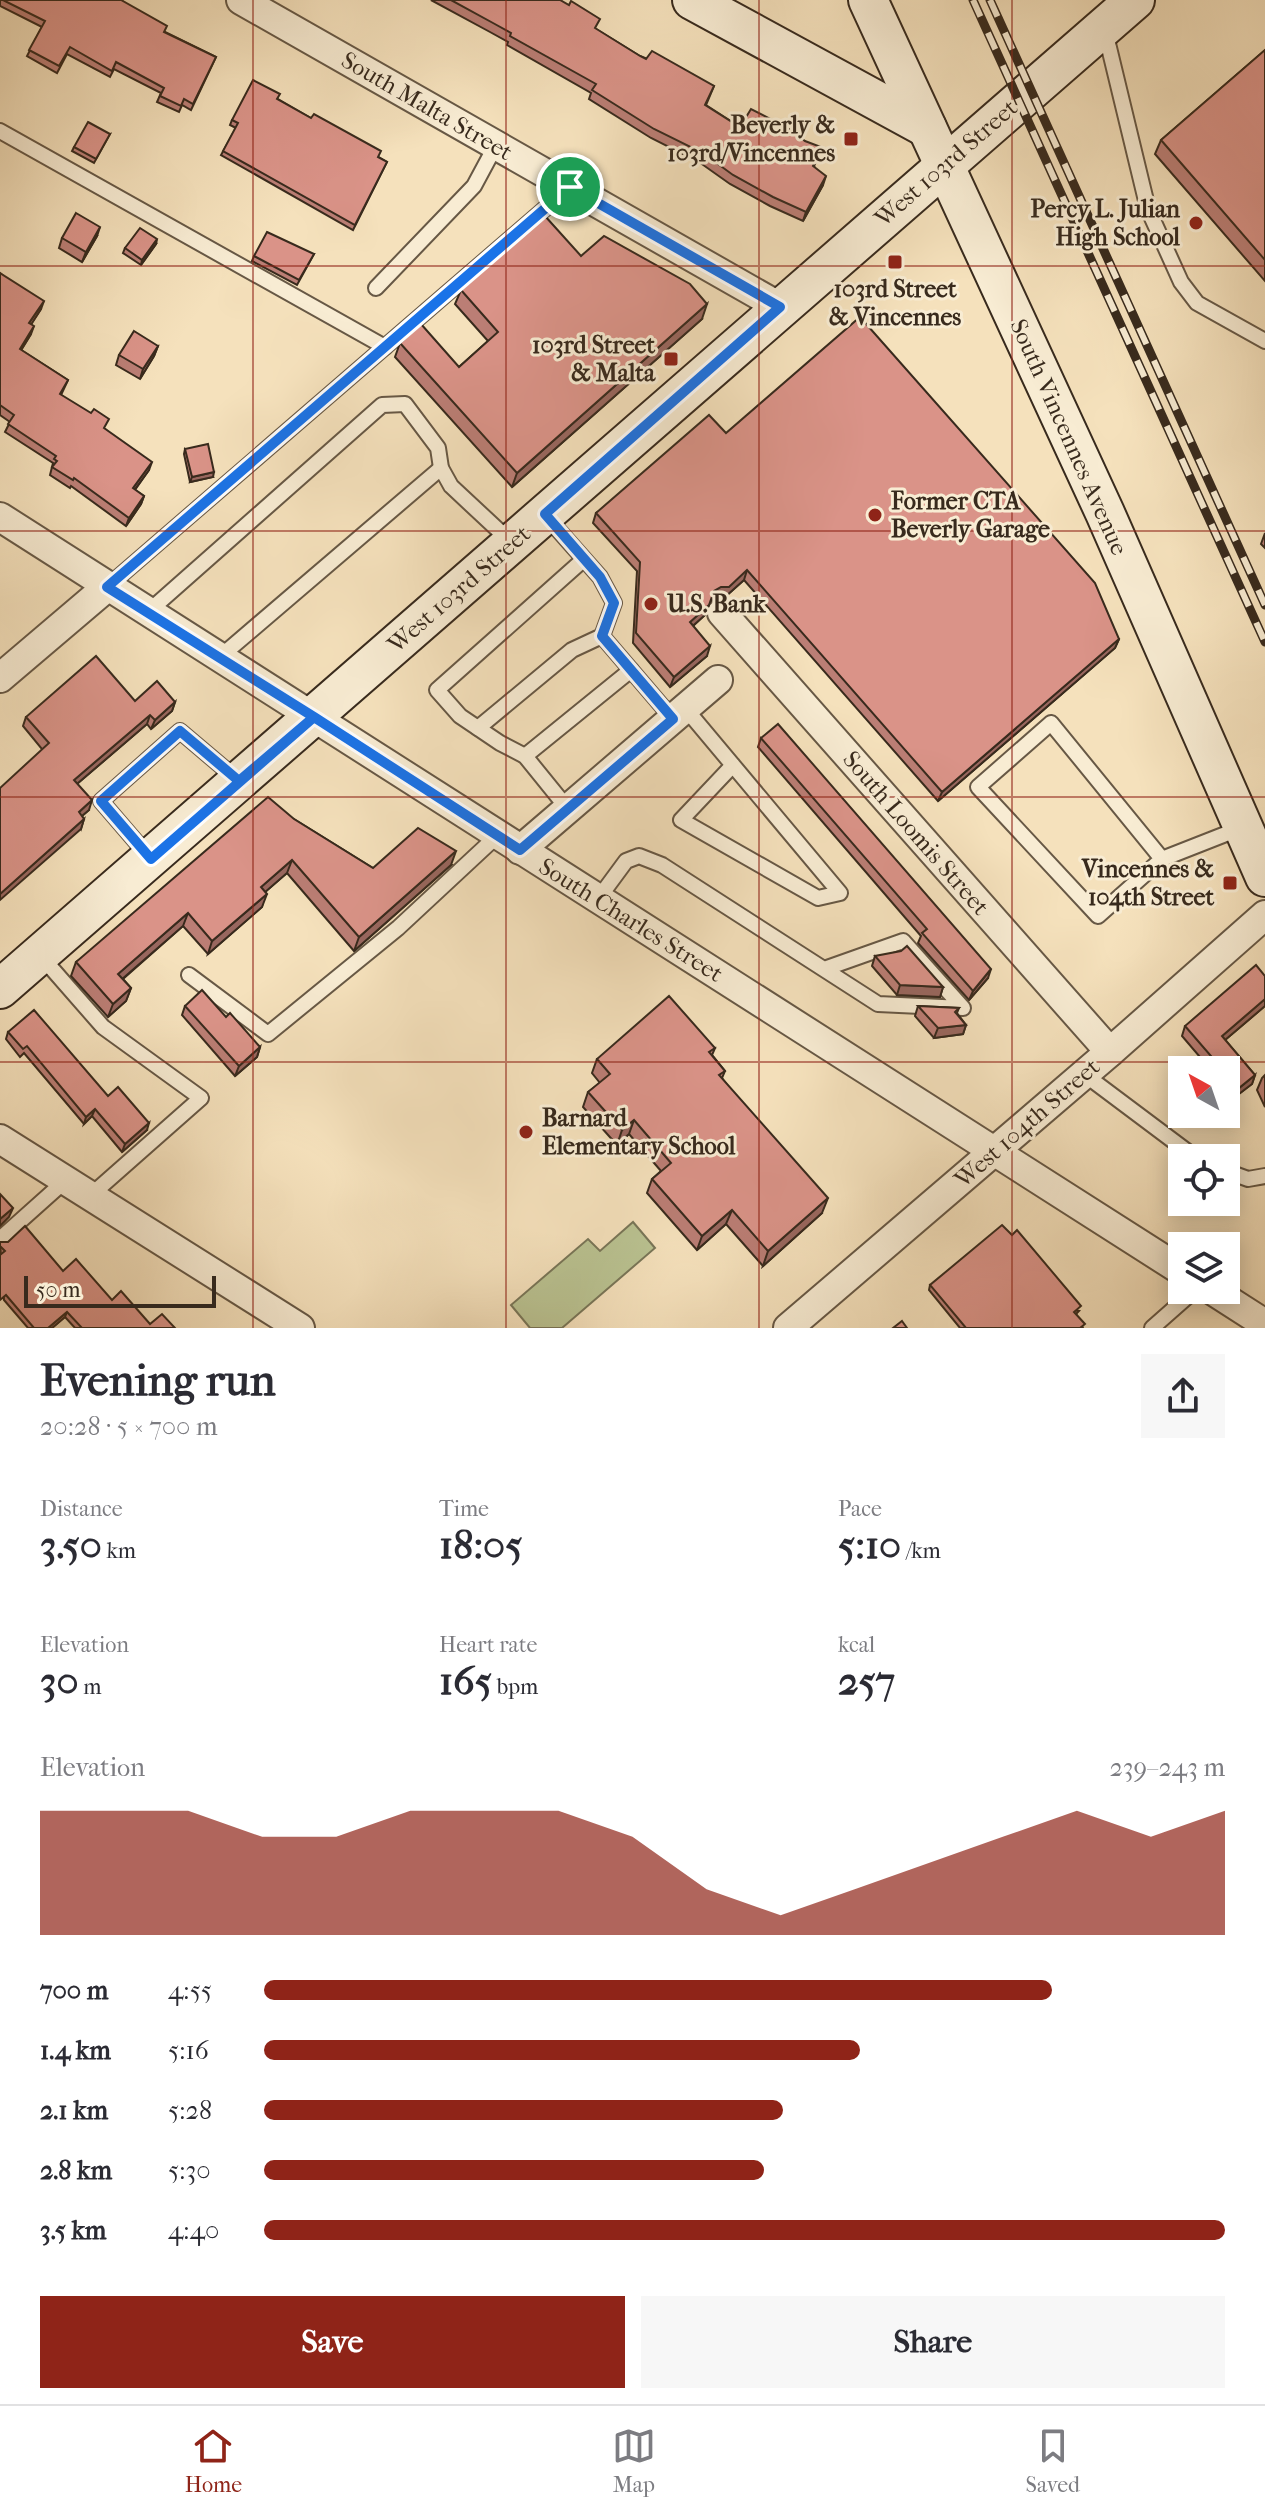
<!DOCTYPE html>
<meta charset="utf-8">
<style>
body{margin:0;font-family:"IM FELL French Canon",serif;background:#f7f7f7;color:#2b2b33;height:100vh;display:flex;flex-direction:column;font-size:30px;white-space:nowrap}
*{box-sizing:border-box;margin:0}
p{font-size:26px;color:#7c7c81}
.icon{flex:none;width:44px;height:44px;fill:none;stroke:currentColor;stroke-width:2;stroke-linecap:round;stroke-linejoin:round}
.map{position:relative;height:1328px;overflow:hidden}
.drawer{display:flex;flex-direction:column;background:#fff;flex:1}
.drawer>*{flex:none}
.needle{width:52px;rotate:320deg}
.controls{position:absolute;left:1168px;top:1056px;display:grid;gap:16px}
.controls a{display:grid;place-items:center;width:72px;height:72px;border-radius:0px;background:#fff;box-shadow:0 4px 20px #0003;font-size:40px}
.scale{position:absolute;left:24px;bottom:20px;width:192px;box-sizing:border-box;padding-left:8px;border:4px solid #382a1d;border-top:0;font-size:22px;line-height:28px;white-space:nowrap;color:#382a1d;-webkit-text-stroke:6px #f8ecd3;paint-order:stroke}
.pin{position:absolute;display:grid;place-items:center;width:68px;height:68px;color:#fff;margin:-34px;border:4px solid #fff;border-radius:50%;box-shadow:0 2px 8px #0007}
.round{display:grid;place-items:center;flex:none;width:84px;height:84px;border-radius:0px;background:#f7f7f7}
.headline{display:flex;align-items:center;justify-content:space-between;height:136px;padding:0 40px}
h1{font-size:44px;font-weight:800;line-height:60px}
.metrics{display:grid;grid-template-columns:repeat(3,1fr);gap:12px;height:136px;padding:8px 40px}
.metrics div{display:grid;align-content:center}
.metrics b{font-size:40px;font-weight:800}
.metrics small{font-size:22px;font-weight:400}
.metrics p{font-size:22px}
.chart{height:224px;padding:16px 40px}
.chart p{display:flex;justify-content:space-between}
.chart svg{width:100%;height:144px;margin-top:8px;fill:#8f2418;opacity:.7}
.button{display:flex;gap:16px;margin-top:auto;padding:16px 40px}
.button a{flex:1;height:92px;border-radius:0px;background:#8f2418;color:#fff;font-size:32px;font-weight:800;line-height:92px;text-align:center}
.button a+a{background:#f7f7f7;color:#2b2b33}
ul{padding:0 40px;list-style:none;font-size:26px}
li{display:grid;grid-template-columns:128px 96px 1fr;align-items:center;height:60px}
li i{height:20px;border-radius:10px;background:#8f2418}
.tabs{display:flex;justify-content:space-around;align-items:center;height:112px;border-top:2px solid #e1e1e2;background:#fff;font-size:22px;color:#7c7c81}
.tabs a{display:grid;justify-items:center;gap:4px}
.tabs .active{color:#8f2418}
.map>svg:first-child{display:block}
.green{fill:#bac392;stroke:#797658;stroke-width:2}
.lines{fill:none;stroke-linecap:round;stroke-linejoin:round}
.service-casing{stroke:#675845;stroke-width:18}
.minor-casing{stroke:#675845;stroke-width:32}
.secondary-casing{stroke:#382a1d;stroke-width:42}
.service{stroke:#f8ecd3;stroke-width:14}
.minor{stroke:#f8ecd3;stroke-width:28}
.secondary{stroke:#f8ecd3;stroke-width:38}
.rail-casing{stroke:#382a1d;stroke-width:9}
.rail{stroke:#f8ecd3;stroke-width:6;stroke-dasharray:18;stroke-linecap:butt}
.wall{fill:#bb7e75;stroke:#382a1d;stroke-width:2}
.shaded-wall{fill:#99675f;stroke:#382a1d;stroke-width:2}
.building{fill:#da9388;stroke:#382a1d;stroke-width:2}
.route-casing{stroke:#fff;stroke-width:16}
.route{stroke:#1a73e8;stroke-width:10}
.grid{fill:none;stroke:#8f2418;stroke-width:2;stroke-opacity:0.55}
.poi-dot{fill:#8f2418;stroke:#f8ecd3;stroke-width:3}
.labels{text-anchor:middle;stroke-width:6;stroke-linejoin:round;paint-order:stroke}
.street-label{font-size:24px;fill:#382a1d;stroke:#f8ecd3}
.poi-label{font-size:24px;font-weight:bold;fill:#382a1d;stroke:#f8ecd3;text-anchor:end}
</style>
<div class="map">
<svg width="1265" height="1328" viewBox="0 0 1265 1328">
<rect width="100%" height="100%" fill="#f5e1bc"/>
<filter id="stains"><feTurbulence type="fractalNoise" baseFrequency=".0025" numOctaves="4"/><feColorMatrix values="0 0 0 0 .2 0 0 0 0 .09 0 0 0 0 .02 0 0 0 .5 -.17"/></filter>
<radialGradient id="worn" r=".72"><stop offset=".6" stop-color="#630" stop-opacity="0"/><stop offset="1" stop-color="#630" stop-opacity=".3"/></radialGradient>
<polygon class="green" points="633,1222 655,1248 562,1328 530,1328 511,1305 588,1239 600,1251"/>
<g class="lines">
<defs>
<g id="service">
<polyline points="1105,31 1148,209 1181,282 1197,303 1265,341"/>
<polyline points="0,131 385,347"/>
<polyline points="376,288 474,186 496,145"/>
<polyline points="107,587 570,187"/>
<polyline points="148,612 382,405 405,404 438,448 441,468 451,486 512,543"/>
<polyline points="602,636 673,719"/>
<polyline points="220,657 441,468"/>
<polyline points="685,708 840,893 818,898 681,820 733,765"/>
<polyline points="478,728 572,650 602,636 614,603 600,577 545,515"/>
<polyline points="525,756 631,670"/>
<polyline points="568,809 525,756 500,743 460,716 437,690 583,560"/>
<polyline points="150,858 101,801 180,731 239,781"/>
<polyline points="1162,859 1051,723 978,787 1098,916 1162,859 1241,828"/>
<polyline points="598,899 626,861 639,856 662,865 878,1004 963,1008 903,941 824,969"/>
<polyline points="40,955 103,1027 201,1098 90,1196"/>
<polyline points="189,975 268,1034 398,928 498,835"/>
<polyline points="1084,1074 1196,1158"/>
<polyline points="1226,1171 1248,1179 1265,1176"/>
<polyline points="0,1239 66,1180"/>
<polyline points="1152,1328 1195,1290"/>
</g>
<g id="minor">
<polyline points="241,0 780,307"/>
<polyline points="0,517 1182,1271"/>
<polyline points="722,613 1110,1052"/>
<polyline points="0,678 107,587"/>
<polyline points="520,850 718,680"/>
<polyline points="0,1139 300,1328"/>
<polyline points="1212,1290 1265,1324"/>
<polyline points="788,1328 1110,1052 1265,915"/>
</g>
<g id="secondary">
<polyline points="692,0 927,128"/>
<polyline points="868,0 1105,513 1265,877"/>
<polyline points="0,989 1135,0"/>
</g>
</defs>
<use href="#service" class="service-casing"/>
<use href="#minor" class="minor-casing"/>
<use href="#secondary" class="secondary-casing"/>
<use href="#service" class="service"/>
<use href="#minor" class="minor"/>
<use href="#secondary" class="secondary"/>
<defs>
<g id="rail">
<polyline points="973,0 1265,642"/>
<polyline points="990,0 1265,605"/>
</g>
</defs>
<use href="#rail" class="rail-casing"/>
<use href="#rail" class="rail"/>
</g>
<g class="wall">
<polygon points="0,0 121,0 165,32 216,57 191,110 182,105 179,112 157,102 161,93 114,69 110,77 67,54 57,73 27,56 42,27 0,6"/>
<polygon points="431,0 560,0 596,29 640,56 714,86 706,105 740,127 818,157 814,166 823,185 803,221 770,206 730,184 699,162 651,138 589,99 591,93 507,45 508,42 490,32"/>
<polygon points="1265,50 1265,281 1155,154 1161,140"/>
<polygon points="278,99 387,162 353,230 221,155 236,128 230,125 232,120"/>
<polygon points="110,134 94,163 72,151 74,147"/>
<polygon points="97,236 82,262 59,248 62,238"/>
<polygon points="156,244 141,265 123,253 125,248"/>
<polygon points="314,254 297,285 252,261 254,256"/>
<polygon points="581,256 702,319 512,487 395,357 400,343 459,367 488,341 455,304 461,290"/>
<polygon points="0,273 41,309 31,324 31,334 21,350 68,380 61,395 105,429 149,470 135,490 144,496 141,504 126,526 71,486 70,488 50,475 53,463 5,432 10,422 0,415"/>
<polygon points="158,346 154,356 140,379 116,365 119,355"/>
<polygon points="726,433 1119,639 1115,648 938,801 744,580 725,597 718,597 710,601 705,615 693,626 707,656 670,687 633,643 637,571 593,523 596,513"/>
<polygon points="185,449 213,477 190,482 184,454"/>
<polygon points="1265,533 1265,548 1261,544"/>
<polygon points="135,701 175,702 172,711 151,729 147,724 77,784 89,810 82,816 84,819 81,829 42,749 23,726 26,717"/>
<polygon points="761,738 988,978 969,1000 918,943 921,936 758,747"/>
<polygon points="294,819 373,868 451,865 354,951 287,873 265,892 262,907 208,954 183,926 123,979 131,988 126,1001 108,1017 71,976 76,962"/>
<polygon points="875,956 943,987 940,997 897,995 872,966"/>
<polygon points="185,1006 226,1017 260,1047 257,1057 235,1076 182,1015"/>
<polygon points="918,1006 959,1008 957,1013 966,1025 963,1034 934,1038 915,1016"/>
<polygon points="1265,1006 1225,1040 1255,1075 1252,1084 1235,1097 1226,1087 1226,1070 1211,1070 1182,1036 1185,1026"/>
<polygon points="8,1032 108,1096 147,1130 122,1152 92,1116 84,1124 24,1053 20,1057 6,1039"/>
<polygon points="715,1048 712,1055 725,1071 722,1078 822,1213 763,1266 726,1224 697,1250 647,1193 652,1179 661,1171 629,1134 617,1145 583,1107 588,1092 600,1083 592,1073 597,1059"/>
<polygon points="1265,1075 1265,1107 1257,1090 1262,1078"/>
<polygon points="0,1242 63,1271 150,1324 175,1328 75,1328 65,1317 52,1328 28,1328 4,1300"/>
<polygon points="930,1285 1079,1311 1076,1314 1083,1328 960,1328 929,1290"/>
</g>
<g class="shaded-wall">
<polygon points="826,176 823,185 803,221 806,212"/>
<polygon points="100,227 97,236 82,262 86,252"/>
<polygon points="157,239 156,244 141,265 142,260"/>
<polygon points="44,301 41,309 27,331 29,323"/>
<polygon points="707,304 702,319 512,487 517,473"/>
<polygon points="34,326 31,334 17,357 20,349"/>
<polygon points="158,346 154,356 140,379 143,369"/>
<polygon points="152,462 149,470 130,496 133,488"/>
<polygon points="214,472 213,477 190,482 192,477"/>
<polygon points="144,496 141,504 126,526 129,518"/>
<polygon points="747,570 744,580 725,597 718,597 710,601 714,591"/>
<polygon points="709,605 705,615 686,632 690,622"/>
<polygon points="1119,639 1115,648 938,801 942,792"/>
<polygon points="710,646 707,656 670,687 674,677"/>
<polygon points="175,702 172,711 151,729 155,720"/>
<polygon points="150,715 147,724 71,789 74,780"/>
<polygon points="92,800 89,810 76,821 79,812"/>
<polygon points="84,819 81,829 0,900 0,894"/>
<polygon points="456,851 451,865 354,951 359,937"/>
<polygon points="292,860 287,873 256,900 261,887"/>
<polygon points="267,894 262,907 208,954 212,941"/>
<polygon points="188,913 183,926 113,987 118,974"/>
<polygon points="991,969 988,978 969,1000 973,991"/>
<polygon points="900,985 943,987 940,997 897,995"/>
<polygon points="131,988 126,1001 108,1017 113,1004"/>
<polygon points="1265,999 1265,1006 1218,1046 1222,1036"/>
<polygon points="966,1025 963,1034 934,1038 938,1028"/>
<polygon points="260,1047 257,1057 235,1076 239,1066"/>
<polygon points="1255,1075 1252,1084 1235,1097 1239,1088"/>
<polygon points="95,1109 92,1116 84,1124 86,1117"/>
<polygon points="634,1120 629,1134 617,1145 622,1130"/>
<polygon points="149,1123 147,1130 122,1152 125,1144"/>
<polygon points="828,1198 822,1213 763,1266 768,1251"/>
<polygon points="13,1208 9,1217 0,1226 0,1219"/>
<polygon points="732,1210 726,1224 697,1250 702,1236"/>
<polygon points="67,1312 65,1317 52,1328 48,1328"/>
</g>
<g class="building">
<polygon points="3,0 121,0 167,26 164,32 216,57 193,104 184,99 181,106 160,96 164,88 116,62 112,71 70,47 59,66 29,50 45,21"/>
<polygon points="451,0 560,0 569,5 571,1 600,19 595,28 640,56 646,59 652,51 714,86 705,105 740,127 751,109 788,128 805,141 821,147 813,166 826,176 806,212 773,197 733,175 703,153 654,129 592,90 596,84 510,36 511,33 493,23"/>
<polygon points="1265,50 1265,260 1161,140"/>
<polygon points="253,80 280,94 277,99 311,118 314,114 381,151 378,157 387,162 355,225 223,151 238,123 232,120"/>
<polygon points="88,122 110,134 96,159 74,147"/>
<polygon points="76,213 100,227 86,252 62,238"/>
<polygon points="545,216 581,256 604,236 690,284 707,304 517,473 400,343 421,324 459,367 498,332 461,290"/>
<polygon points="140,228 157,239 142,260 125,248"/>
<polygon points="267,232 314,254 299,280 254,256"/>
<polygon points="0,273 44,301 29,323 34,326 20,349 68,380 60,394 91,413 94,409 109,419 104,428 152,462 133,488 144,496 129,518 74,478 73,480 52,467 57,461 54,459 56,456 8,424 14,415 0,405"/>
<polygon points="860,317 1095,583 1119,639 942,792 747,570 729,587 721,587 714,591 709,605 690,622 710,646 674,677 636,633 640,562 596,513 709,415 726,433"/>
<polygon points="134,331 158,346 143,369 119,355"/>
<polygon points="208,444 214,472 192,477 185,449"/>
<polygon points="96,656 135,701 157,681 175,702 155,720 150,715 74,780 92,800 79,812 84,819 0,894 0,788 49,743 26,717"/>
<polygon points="778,724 991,969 973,991 922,933 927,929 761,738"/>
<polygon points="268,797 294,819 373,868 418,828 456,851 359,937 292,860 261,887 267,894 212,941 188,913 118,974 131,988 113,1004 76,962"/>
<polygon points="907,946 943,987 900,985 875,956 901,951"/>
<polygon points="1256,965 1265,976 1265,999 1222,1036 1255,1075 1239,1088 1226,1073 1226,1070 1223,1070 1185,1026"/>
<polygon points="202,990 226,1017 230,1013 260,1047 239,1066 185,1006"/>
<polygon points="669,996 715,1048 709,1052 725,1071 719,1075 828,1198 768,1251 732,1210 702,1236 652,1179 671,1163 634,1120 622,1130 588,1092 610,1074 597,1059"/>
<polygon points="918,1006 959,1008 955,1012 966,1025 938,1028"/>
<polygon points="34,1010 108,1096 118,1087 149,1123 125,1144 95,1109 86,1117 27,1046 23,1049 8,1032"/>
<polygon points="0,1194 13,1208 0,1219"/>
<polygon points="1002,1225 1012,1235 1017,1230 1081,1306 1074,1312 1085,1324 1080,1328 966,1328 930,1285"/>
<polygon points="25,1226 63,1271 76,1259 112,1300 121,1291 150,1324 162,1314 175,1328 82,1328 67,1312 48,1328 34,1328 6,1295 0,1300 0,1255 5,1251 0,1246 0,1242 8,1242"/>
<polygon points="902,1321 907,1328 893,1328"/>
</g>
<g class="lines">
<defs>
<polyline id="route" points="570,187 107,587 314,717 151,859 101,801 180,731 239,781 314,717 520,850 673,719 602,636 614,603 600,577 545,514 780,307 570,187"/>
</defs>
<use href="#route" class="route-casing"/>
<use href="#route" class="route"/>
</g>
<path class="grid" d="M253,0V1328M506,0V1328M759,0V1328M1012,0V1328M0,266H1265M0,531H1265M0,797H1265M0,1062H1265"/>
<g class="poi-dot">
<rect x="843" y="131" width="16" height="16" rx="4"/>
<circle cx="1196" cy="223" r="8"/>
<rect x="887" y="254" width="16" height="16" rx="4"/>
<rect x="663" y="351" width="16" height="16" rx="4"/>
<circle cx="875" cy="515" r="8"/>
<circle cx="651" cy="604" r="8"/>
<rect x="1222" y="875" width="16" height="16" rx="4"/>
<circle cx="526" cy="1132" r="8"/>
</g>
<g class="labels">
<g class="street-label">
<text transform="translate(427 106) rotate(30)" y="8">South Malta Street</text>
<text transform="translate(946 163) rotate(-41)" y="8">West 103rd Street</text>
<text transform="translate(1069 437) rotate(66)" y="8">South Vincennes Avenue</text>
<text transform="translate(459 589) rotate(-41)" y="8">West 103rd Street</text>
<text transform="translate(916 833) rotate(49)" y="8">South Loomis Street</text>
<text transform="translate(631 920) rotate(32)" y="8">South Charles Street</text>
<text transform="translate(1027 1123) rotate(-41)" y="8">West 104th Street</text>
</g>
<g class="poi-label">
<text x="835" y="133">Beverly &amp;<tspan x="835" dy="28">103rd/Vincennes</tspan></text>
<text x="1180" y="217">Percy L. Julian<tspan x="1180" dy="28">High School</tspan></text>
<text x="895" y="297" text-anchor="middle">103rd Street<tspan x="895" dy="28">&amp; Vincennes</tspan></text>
<text x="655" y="353">103rd Street<tspan x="655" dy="28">&amp; Malta</tspan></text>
<text x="891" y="509" text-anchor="start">Former CTA<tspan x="891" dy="28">Beverly Garage</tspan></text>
<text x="667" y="612" text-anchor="start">U.S. Bank</text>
<text x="1214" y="877">Vincennes &amp;<tspan x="1214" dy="28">104th Street</tspan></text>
<text x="542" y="1126" text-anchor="start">Barnard<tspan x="542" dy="28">Elementary School</tspan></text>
</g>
</g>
<rect width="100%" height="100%" filter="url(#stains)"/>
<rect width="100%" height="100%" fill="url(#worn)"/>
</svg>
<div class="controls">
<a><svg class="needle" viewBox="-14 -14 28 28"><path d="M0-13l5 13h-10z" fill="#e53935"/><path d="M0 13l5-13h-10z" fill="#7c7c81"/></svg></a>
<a><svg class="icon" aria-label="locate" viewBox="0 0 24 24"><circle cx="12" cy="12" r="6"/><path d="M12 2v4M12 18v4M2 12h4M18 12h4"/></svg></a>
<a><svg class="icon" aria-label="layers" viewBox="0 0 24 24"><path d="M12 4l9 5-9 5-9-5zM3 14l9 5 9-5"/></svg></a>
</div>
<div class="scale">50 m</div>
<div class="pin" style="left:570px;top:187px;background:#1e9e55"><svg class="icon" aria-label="arrive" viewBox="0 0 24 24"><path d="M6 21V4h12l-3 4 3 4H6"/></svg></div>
</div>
<section class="drawer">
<div class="headline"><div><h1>Evening run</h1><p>20:28 · 5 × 700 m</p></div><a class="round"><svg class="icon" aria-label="share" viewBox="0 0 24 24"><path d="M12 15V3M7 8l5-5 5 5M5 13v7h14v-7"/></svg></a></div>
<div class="metrics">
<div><p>Distance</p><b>3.50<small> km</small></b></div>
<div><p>Time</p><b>18:05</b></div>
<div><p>Pace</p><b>5:10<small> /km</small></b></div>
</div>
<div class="metrics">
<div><p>Elevation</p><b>30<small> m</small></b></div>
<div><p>Heart rate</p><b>165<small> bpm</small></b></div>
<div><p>kcal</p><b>257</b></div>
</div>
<div class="chart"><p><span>Elevation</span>239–243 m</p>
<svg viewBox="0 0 160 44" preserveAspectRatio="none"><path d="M0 44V6L10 6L20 6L30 14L40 14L50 6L60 6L70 6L80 14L90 30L100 38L110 30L120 22L130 14L140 6L150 14L160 6V44z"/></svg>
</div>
<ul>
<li><b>700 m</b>4:55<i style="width:82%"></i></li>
<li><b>1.4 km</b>5:16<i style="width:62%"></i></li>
<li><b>2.1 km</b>5:28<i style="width:54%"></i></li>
<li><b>2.8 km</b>5:30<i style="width:52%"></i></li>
<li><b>3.5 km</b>4:40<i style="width:100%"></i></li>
</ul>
<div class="button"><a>Save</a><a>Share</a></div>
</section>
<nav class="tabs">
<a class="active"><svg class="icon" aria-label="home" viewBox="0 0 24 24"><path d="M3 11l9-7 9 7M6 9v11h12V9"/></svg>Home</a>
<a><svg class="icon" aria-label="map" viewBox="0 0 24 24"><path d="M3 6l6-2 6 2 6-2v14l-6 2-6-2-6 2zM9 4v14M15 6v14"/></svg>Map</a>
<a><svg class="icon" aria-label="saved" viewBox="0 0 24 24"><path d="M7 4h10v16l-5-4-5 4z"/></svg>Saved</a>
</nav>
